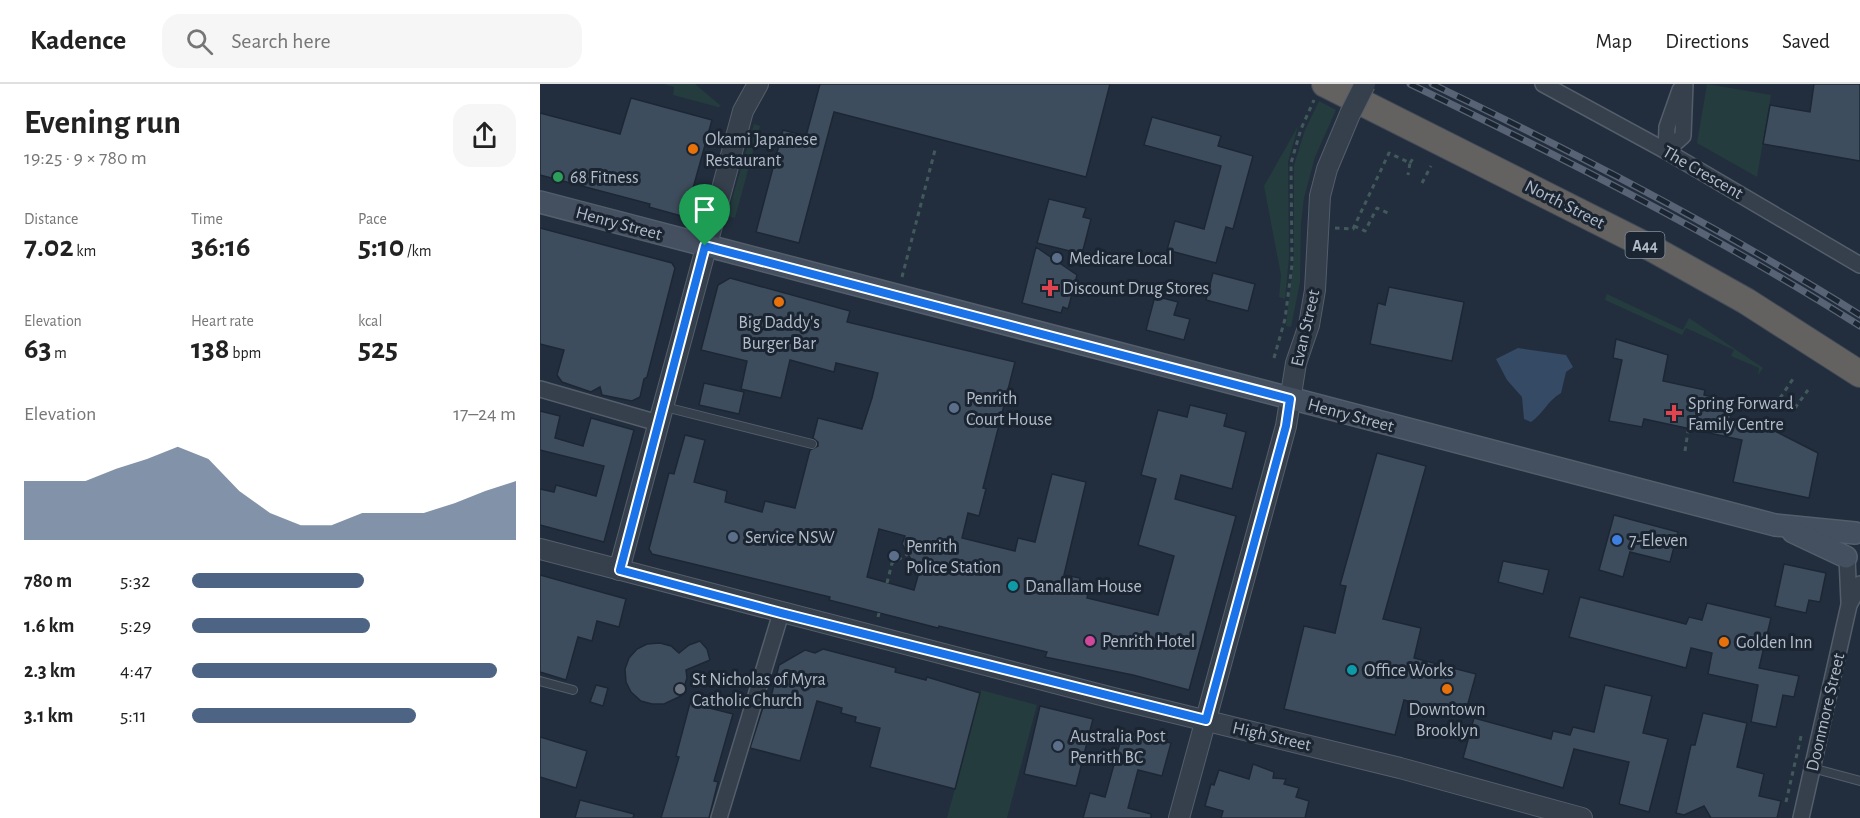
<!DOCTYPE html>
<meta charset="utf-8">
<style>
body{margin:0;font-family:"Alegreya Sans",sans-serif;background:#f6f6f6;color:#222;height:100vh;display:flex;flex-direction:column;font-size:22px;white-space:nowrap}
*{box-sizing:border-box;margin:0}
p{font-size:20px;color:#767676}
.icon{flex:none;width:33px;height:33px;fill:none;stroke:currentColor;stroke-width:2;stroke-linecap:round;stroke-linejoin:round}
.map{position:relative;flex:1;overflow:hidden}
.sheet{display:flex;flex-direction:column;background:#fff;width:540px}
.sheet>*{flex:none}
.pin{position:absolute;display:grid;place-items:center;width:51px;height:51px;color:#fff;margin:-62px -26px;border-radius:50% 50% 50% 0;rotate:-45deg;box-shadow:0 0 6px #0007}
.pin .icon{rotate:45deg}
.round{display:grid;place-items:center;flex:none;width:63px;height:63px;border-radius:18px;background:#f6f6f6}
.head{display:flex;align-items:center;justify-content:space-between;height:102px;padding:0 24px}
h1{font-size:33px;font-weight:700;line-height:45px}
.figures{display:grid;grid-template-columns:repeat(3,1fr);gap:9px;height:102px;padding:6px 24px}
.figures div{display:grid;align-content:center}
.figures b{font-size:30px;font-weight:700}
.figures small{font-size:16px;font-weight:400}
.figures p{font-size:16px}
.chart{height:168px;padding:12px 24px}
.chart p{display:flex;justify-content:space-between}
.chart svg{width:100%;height:108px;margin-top:6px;fill:#4e6484;opacity:.7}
ul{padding:0 24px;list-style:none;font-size:20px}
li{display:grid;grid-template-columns:96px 72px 1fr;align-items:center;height:45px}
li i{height:15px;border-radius:8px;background:#4e6484}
header{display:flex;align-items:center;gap:36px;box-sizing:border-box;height:84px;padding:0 30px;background:#fff;border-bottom:2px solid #e0e0e0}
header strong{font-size:28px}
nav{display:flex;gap:33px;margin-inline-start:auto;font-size:21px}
.search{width:420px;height:54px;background:#f6f6f6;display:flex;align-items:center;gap:15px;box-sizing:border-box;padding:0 21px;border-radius:18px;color:#767676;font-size:22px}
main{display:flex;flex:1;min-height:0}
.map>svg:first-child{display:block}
.green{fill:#243c3e}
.water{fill:#354a65}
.building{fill:#3e4d5d;stroke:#1d2734;stroke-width:1.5;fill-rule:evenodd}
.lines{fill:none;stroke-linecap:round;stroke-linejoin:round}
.service-casing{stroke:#545e6b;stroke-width:10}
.minor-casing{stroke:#545e6b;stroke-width:18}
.tertiary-casing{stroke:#545e6b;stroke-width:22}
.secondary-casing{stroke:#545e6b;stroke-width:24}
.trunk-casing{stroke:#414b58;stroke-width:28}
.path{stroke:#42595b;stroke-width:3;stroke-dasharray:4.5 4.5;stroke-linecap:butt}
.service{stroke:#36404d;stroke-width:8}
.minor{stroke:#36404d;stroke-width:15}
.tertiary{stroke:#36404d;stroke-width:20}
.secondary{stroke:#444f60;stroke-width:21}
.trunk{stroke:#646260;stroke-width:26}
.rail-casing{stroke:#586475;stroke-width:7}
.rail{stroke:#1b2532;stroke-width:4.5;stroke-dasharray:14;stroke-linecap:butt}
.tertiary-bridge-casing{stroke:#545e6b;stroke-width:22;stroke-linecap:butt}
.tertiary-bridge{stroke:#36404d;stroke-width:20}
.route-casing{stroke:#fff;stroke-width:12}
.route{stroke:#1a73e8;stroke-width:8}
.food-dot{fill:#e8710a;stroke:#1b2532;stroke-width:2}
.leisure-dot{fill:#2e9e5b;stroke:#1b2532;stroke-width:2}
.service-dot{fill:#5c6f8a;stroke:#1b2532;stroke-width:2}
.health-dot{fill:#e0444e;stroke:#1b2532;stroke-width:2}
.shop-dot{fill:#3f7fe0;stroke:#1b2532;stroke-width:2}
.culture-dot{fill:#0f9aa8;stroke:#1b2532;stroke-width:2}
.hotel-dot{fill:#d1479c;stroke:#1b2532;stroke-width:2}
.worship-dot{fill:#6b7280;stroke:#1b2532;stroke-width:2}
.labels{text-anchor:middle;stroke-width:6;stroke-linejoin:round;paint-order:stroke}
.shield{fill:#1b2532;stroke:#858e9c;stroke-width:1.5}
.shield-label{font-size:16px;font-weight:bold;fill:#b2bbc9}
.poi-label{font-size:18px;fill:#b2bbc9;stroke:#1b2532;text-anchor:start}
.street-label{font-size:18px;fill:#b2bbc9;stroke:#1b2532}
</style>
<header>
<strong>Kadence</strong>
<div class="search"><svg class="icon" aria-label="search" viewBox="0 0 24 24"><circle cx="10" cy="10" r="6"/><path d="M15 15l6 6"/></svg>Search here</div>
<nav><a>Map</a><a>Directions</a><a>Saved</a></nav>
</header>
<main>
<section class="sheet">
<div class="head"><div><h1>Evening run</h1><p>19:25 · 9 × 780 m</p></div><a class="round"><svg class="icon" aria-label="share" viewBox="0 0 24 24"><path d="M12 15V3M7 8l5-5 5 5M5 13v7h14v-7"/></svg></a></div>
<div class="figures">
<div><p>Distance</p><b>7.02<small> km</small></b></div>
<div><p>Time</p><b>36:16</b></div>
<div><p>Pace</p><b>5:10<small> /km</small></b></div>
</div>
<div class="figures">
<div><p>Elevation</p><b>63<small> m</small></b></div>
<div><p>Heart rate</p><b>138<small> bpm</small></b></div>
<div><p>kcal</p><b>525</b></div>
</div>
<div class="chart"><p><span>Elevation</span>17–24 m</p>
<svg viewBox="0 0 160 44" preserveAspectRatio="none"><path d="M0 44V20L10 20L20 20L30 15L40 11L50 6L60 11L70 24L80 33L90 38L100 38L110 33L120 33L130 33L140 29L150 24L160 20V44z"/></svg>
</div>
<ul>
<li><b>780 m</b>5:32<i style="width:53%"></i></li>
<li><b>1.6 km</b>5:29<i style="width:55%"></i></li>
<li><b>2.3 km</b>4:47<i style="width:94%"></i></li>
<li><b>3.1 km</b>5:11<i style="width:69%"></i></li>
</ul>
</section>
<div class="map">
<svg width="1320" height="734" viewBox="0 0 1320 734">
<rect width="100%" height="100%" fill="#222e3d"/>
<g class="green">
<polygon points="124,0 155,0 181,22 178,23 133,11 134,3"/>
<polygon points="1167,0 1231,11 1217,93 1157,59"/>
<polygon points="779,17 796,26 775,73 764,114 761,140 760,198 751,243 746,242 754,172 754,81 765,46"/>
<polygon points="214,40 220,42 195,134 187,132"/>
<polygon points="758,42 748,78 749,173 745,215 739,213 741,191 724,102"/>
<polygon points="1067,210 1143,246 1149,234 1223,284 1218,291 1219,284 1191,272 1194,266 1146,244 1142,251 1065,216"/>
<polygon points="441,606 497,621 467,734 407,734"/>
</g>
<path class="water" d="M978,264L1026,271L1033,283L1026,288L1021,309C1007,317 1004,329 991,338L984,335L982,313L967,296L956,275Z"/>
<g class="building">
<polygon points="280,0 570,0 546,93 294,28 259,159 216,148 243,46 266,52"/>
<polygon points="1274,0 1320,0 1320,77 1223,60 1230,21 1270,28"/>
<polygon points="91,14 172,36 145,133 109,123 110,120 0,91 0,29 80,50"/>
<polygon points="612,33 681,52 678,62 713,72 693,145 686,143 676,179 627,166 635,137 664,145 681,82 604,61"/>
<polygon points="509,115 546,124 543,133 551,135 542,170 497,159"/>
<polygon points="0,144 132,179 135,184 107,293 104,295 100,313 92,317 62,311 60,303 51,308 22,298 17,291 24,266 0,260"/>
<polygon points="496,163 537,191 528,225 523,223 521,229 482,219"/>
<polygon points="673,189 715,200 708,227 666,216"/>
<path d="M190,194L310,227L307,238L475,278L443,404L446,405L439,432L428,429L422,454L475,467L478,454L495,458L512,390L546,398L524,491L540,494L539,499L550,501L547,514L618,531L634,472L598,461L616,395L601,391L618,326L647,333L650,321L687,330L684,342L706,348L692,405L641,391L635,415L696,432L649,606L593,591L505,573L507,568L399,542L398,544L289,516L290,513L112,470L109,465L129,389L134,390L145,351L165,356L154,398L187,407L185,418L222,428L225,417L255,424L270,366L278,362V358L273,354L278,334L322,345L332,314L338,289L296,279L294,288L250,276L241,314L201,305L207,277L161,266L178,201ZM339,445L365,452L362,460L373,479L381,481L374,506L327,493Z"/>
<polygon points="849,203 924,218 912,277 830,260 838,219 845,221"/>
<polygon points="615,212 638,218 634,231 650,235 644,256 606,246"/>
<polygon points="1076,255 1128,271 1123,297 1165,306 1164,311 1194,318 1189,339 1222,346 1223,341 1278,369 1269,414 1193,398 1202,356 1104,335 1102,343 1069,337 1082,276 1073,274"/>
<polygon points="164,299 204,308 199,330 159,321"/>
<polygon points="0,327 20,332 15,354 43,362 51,334 94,346 64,458 0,441 0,405 14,408 16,401 56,412 64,382 0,366"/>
<polygon points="837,369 886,382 843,535 881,544 874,574 936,590 924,634 864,616 855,651 744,625 764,542 795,549 806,502 800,501"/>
<polygon points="1074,431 1138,448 1130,478 1090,468 1083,493 1059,486"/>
<polygon points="963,477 1009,486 1003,510 958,498"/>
<polygon points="1244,480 1286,489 1280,518 1269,516 1266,529 1235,522"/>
<polygon points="0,491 86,515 79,543 57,537 52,557 38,553 26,596 0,588"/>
<polygon points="1040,513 1146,540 1149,533 1162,536 1167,519 1231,534 1219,584 1259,592 1254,613 1243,611 1236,643 1211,638 1218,601 1168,590 1172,569 1151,564 1146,584 1029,553"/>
<polygon points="160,557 167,565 170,576 146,586 147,594 141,612 124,620 112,620 101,617 91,608 86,598 85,585 89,574 97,565 107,560 120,559 131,562 139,569 149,561"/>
<polygon points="283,565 356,584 355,588 386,596 387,593 440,609 415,705 330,683 340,644 315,638 316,633 301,629 302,624 277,617 260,677 210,664 224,620 230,617 239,581 265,566 275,569"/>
<polygon points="56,601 68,604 63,622 50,618"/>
<polygon points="1065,601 1112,612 1103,649 1128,655 1109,728 1079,720 1089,678 1034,665 1023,704 923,674 934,634 1011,655 1013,647 1030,651 1033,643 1054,648"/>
<polygon points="150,619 193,630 174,697 178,698 169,734 121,734 139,673 136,672"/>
<polygon points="500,622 553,635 536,702 484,690"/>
<polygon points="1163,629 1207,639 1197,683 1224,690 1219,712 1241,717 1237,734 1171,734 1164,722 1144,731 1136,729 1151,661 1155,661"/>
<polygon points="583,648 631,659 622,692 598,686 588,724 611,730 611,734 543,734 550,709 565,713"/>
<polygon points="0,653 47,667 36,704 0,693"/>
<polygon points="713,680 734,688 733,694 746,695 744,700 759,704 756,713 769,717 765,734 681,734 683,727 665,722 671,700 674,701 679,686 709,695"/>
<polygon points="40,716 94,730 93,734 35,734"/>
</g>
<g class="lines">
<defs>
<g id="service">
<polyline points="125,323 272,360"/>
<polyline points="0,597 33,606"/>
<polyline points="1272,684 1320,697"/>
</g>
<g id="minor">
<polyline points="1003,0 1126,67 1320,181"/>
<polyline points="1126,67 1143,52 1145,0"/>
<polyline points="1126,67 1127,43 1140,6"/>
<polyline points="0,305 118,339"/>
<polyline points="1307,474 1309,518"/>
<polyline points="179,734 241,529"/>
<polyline points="1261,734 1309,521 1320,500"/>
</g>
<g id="tertiary">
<polyline points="0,465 569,613 860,684 1042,734"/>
<polyline points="79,486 203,27 218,0"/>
<polyline points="639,734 746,342 756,279 769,241 775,206 780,112 787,85 810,30"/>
</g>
<g id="secondary">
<polyline points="0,118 1235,441 1315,449"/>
<polyline points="1253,448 1306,473"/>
</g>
<polyline id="trunk" points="785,0 1113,165 1206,217 1320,290"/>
</defs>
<use href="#service" class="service-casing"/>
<use href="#minor" class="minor-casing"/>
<use href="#tertiary" class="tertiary-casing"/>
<use href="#secondary" class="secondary-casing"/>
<use href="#trunk" class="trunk-casing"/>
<g class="path">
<polyline points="870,79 874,73"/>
<polyline points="882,99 891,82"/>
<polyline points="814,142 825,147 837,124 850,130"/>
<polyline points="795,144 813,145 849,69 870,79 868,91"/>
<polyline points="362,193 395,66"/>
<polyline points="734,274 745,235 752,181 751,79 761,45 774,16"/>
<polyline points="1240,314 1253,295"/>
<polyline points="1255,324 1268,306"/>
<polyline points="1145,367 1148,347"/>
<polyline points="347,499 352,479 368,470"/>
<polyline points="338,533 339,529"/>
<polyline points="1246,718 1262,648"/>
</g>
<use href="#service" class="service"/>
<use href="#minor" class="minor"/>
<use href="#tertiary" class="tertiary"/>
<use href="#secondary" class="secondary"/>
<use href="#trunk" class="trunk"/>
<defs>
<g id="rail">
<path d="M870,0C1023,74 1176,151 1320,242"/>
<path d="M892,0C1038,70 1183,145 1320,231"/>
</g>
</defs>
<use href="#rail" class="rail-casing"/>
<use href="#rail" class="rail"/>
<defs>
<polyline id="tertiary-bridge" points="810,30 825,0"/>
</defs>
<use href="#tertiary-bridge" class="tertiary-bridge-casing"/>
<use href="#tertiary-bridge" class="tertiary-bridge"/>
</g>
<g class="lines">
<defs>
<polygon id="route" points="165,162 750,315 746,342 666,636 241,529 80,486"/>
</defs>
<use href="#route" class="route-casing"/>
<use href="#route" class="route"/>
</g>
<g class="food-dot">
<circle cx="153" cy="65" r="6"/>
<circle cx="239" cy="218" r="6"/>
<circle cx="1184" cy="558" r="6"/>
<circle cx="907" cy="605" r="6"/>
</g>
<circle class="leisure-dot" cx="18" cy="93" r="6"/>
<g class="service-dot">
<circle cx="517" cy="174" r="6"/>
<circle cx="414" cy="324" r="6"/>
<circle cx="193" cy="453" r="6"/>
<circle cx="354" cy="472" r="6"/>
<circle cx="518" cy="662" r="6"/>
</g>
<g class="health-dot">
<path d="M507 195h6v6h6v6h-6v6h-6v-6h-6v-6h6z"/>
<path d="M1131 320h6v6h6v6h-6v6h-6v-6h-6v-6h6z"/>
</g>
<circle class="shop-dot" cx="1077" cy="456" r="6"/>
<g class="culture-dot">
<circle cx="473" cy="502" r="6"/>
<circle cx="812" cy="586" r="6"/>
</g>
<circle class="hotel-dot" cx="550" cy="557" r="6"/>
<circle class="worship-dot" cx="140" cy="605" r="6"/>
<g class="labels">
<rect class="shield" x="1085.5" y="148" width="39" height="26" rx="4.5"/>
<g class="shield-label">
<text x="1105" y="167">A44</text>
</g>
<g class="poi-label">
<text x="165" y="61">Okami Japanese<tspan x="165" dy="21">Restaurant</tspan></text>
<text x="30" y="99">68 Fitness</text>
<text x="529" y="180">Medicare Local</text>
<text x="522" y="210">Discount Drug Stores</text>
<text x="239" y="244" text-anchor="middle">Big Daddy's<tspan x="239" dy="21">Burger Bar</tspan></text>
<text x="426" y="320">Penrith<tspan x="426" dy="21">Court House</tspan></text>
<text x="1148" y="325">Spring Forward<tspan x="1148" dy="21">Family Centre</tspan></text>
<text x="205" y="459">Service NSW</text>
<text x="1089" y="462">7-Eleven</text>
<text x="366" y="468">Penrith<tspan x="366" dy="21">Police Station</tspan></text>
<text x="485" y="508">Danallam House</text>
<text x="562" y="563">Penrith Hotel</text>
<text x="1196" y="564">Golden Inn</text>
<text x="824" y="592">Office Works</text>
<text x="152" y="601">St Nicholas of Myra<tspan x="152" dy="21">Catholic Church</tspan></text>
<text x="907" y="631" text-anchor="middle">Downtown<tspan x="907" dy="21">Brooklyn</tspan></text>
<text x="530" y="658">Australia Post<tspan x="530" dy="21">Penrith BC</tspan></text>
</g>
<g class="street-label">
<text transform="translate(1163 88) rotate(30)" y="6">The Crescent</text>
<text transform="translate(1025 120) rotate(27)" y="6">North Street</text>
<text transform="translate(79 139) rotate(15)" y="6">Henry Street</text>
<text transform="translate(765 244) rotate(-77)" y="6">Evan Street</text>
<text transform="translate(811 331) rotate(15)" y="6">Henry Street</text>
<text transform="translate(1285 628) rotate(-77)" y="6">Doonmore Street</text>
<text transform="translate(732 652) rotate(13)" y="6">High Street</text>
</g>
</g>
</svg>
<div class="pin" style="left:165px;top:162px;background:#1e9e55"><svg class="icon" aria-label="arrive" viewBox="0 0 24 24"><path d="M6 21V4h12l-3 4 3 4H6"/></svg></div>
</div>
</main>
